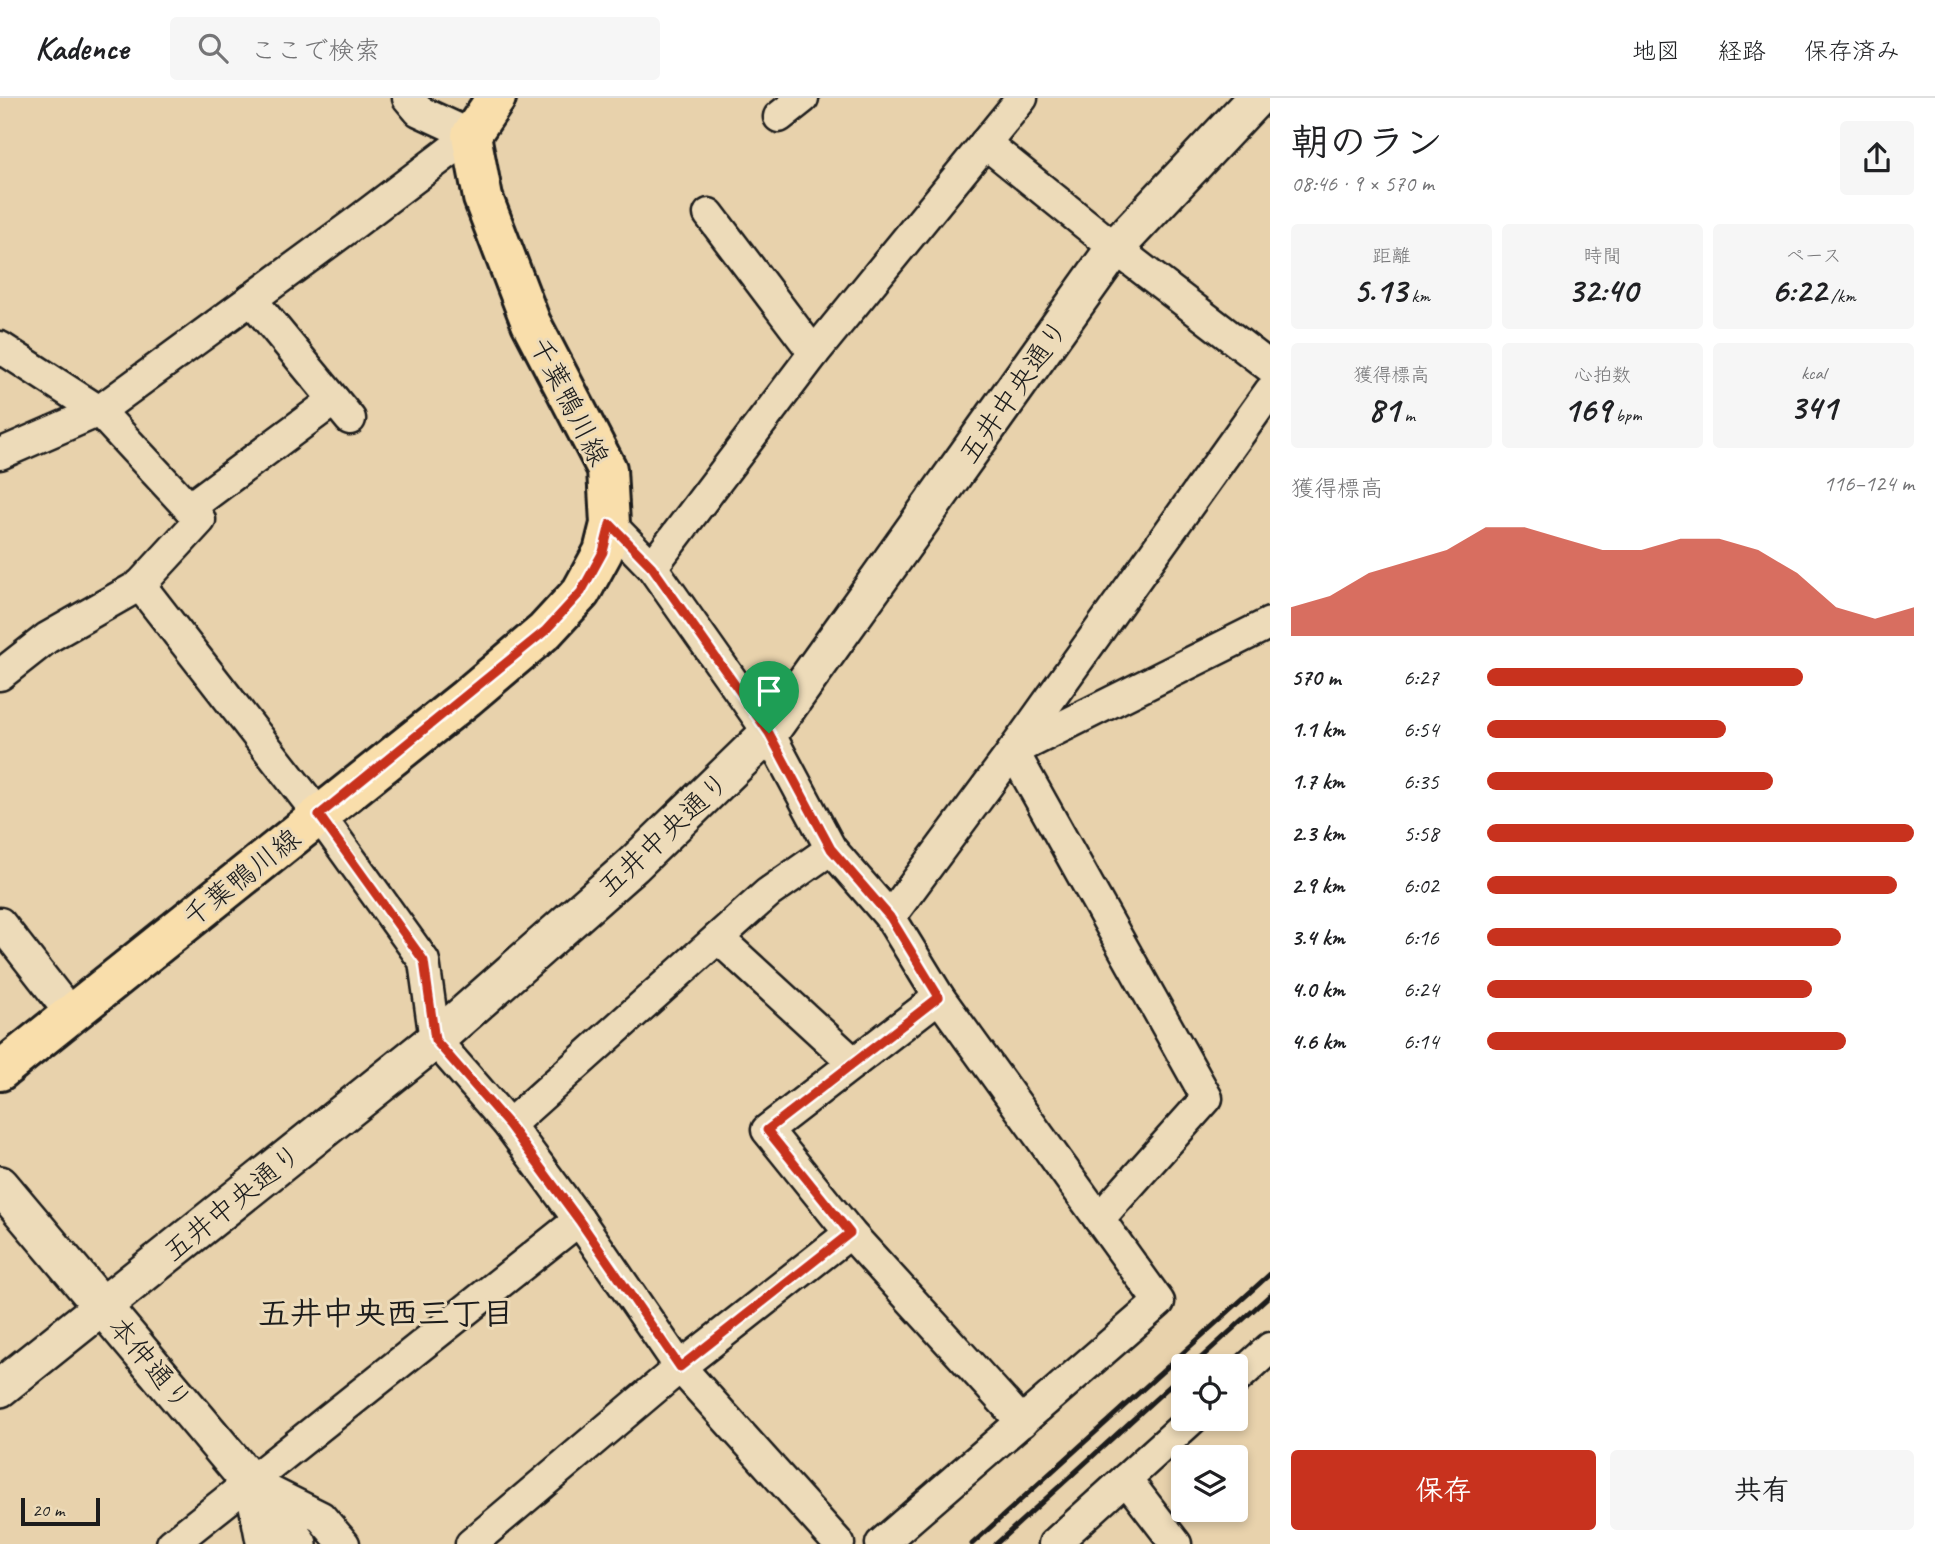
<!DOCTYPE html>
<html lang="ja">
<meta charset="utf-8">
<style>
body{margin:0;font-family:Caveat,"Klee One",sans-serif;background:#f6f6f6;color:#202124;height:100vh;display:flex;flex-direction:column;font-size:26px;white-space:nowrap}
*{box-sizing:border-box;margin:0}
p{font-size:23px;color:#757577}
.icon{flex:none;width:38px;height:38px;fill:none;stroke:currentColor;stroke-width:2;stroke-linecap:round;stroke-linejoin:round}
.map{position:relative;flex:1;overflow:hidden}
.sheet{display:flex;flex-direction:column;background:#fff;width:665px}
.sheet>*{flex:none}
.buttons{position:absolute;left:1171px;top:1256px;display:grid;gap:14px}
.buttons a{display:grid;place-items:center;width:77px;height:77px;border-radius:7px;background:#fff;box-shadow:0 4px 10px #0003;font-size:35px}
.scale{position:absolute;left:21px;bottom:18px;width:79px;box-sizing:border-box;padding-left:7px;border:4px solid #1c1c1c;border-top:0;font-size:19px;line-height:24px;white-space:nowrap;color:#1c1c1c;-webkit-text-stroke:5px #eddbb9;paint-order:stroke}
.pin{position:absolute;display:grid;place-items:center;width:60px;height:60px;color:#fff;margin:-72px -30px;border-radius:50% 50% 50% 0;rotate:-45deg;box-shadow:0 0 7px #0007}
.pin .icon{rotate:45deg}
.round{display:grid;place-items:center;flex:none;width:74px;height:74px;border-radius:7px;background:#f6f6f6}
.summary{display:flex;align-items:center;justify-content:space-between;height:119px;padding:0 21px}
h1{font-size:38px;font-weight:700;line-height:52px}
.metrics{display:grid;grid-template-columns:repeat(3,1fr);gap:10px;height:119px;padding:7px 21px}
.metrics div{display:grid;align-content:center;border-radius:7px;background:#f6f6f6;text-align:center}
.metrics b{font-size:35px;font-weight:700}
.metrics small{font-size:19px;font-weight:400}
.metrics p{font-size:19px}
.chart{height:196px;padding:14px 21px}
.chart p{display:flex;justify-content:space-between}
.chart svg{width:100%;height:126px;margin-top:7px;fill:#c8321e;opacity:.7}
.primary-button{display:flex;gap:14px;margin-top:auto;padding:14px 21px}
.primary-button a{flex:1;height:80px;border-radius:7px;background:#c8321e;color:#fff;font-size:28px;font-weight:700;line-height:80px;text-align:center}
.primary-button a+a{background:#f6f6f6;color:#202124}
ul{padding:0 21px;list-style:none;font-size:23px}
li{display:grid;grid-template-columns:112px 84px 1fr;align-items:center;height:52px}
li i{height:18px;border-radius:9px;background:#c8321e}
header{display:flex;align-items:center;gap:42px;box-sizing:border-box;height:98px;padding:0 35px;background:#fff;border-bottom:2px solid #e0e0e0}
header strong{font-size:33px}
nav{display:flex;gap:38px;margin-inline-start:auto;font-size:24px}
.search{width:490px;height:63px;background:#f6f6f6;display:flex;align-items:center;gap:18px;box-sizing:border-box;padding:0 24px;border-radius:7px;color:#757577;font-size:26px}
main{display:flex;flex:1;min-height:0}
.map>svg:first-child{display:block}
.lines{fill:none;stroke-linecap:round;stroke-linejoin:round}
.minor-casing{stroke:#1c1c1c;stroke-width:35}
.tertiary-casing{stroke:#1c1c1c;stroke-width:42}
.primary-casing{stroke:#1c1c1c;stroke-width:44}
.minor{stroke:#eddbb9;stroke-width:30}
.tertiary{stroke:#eddbb9;stroke-width:37}
.primary{stroke:#f9deab;stroke-width:38}
.rail{stroke:#1c1c1c;stroke-width:5}
.route-casing{stroke:#fff;stroke-width:14}
.route{stroke:#c8321e;stroke-width:9}
.labels{text-anchor:middle;stroke-width:6;stroke-linejoin:round;paint-order:stroke}
.street-label{font-size:28px;fill:#1c1c1c;stroke:#eddbb9}
.quarter-label{font-size:32px;font-weight:bold;fill:#1c1c1c;stroke:#eddbb9}
</style>
<header>
<strong>Kadence</strong>
<div class="search"><svg class="icon" aria-label="search" viewBox="0 0 24 24"><circle cx="10" cy="10" r="6"/><path d="M15 15l6 6"/></svg>ここで検索</div>
<nav><a>地図</a><a>経路</a><a>保存済み</a></nav>
</header>
<main>
<div class="map">
<svg width="1270" height="1446" viewBox="0 0 1270 1446">
<rect width="100%" height="100%" fill="#e8d2ac"/>
<filter id="ink" filterUnits="userSpaceOnUse"><feTurbulence type="fractalNoise" baseFrequency=".0143" numOctaves="2"/><feDisplacementMap in="SourceGraphic" scale="14" xChannelSelector="R" yChannelSelector="G"/><feConvolveMatrix kernelMatrix="1 2 1 2 8 2 1 2 1" color-interpolation-filters="sRGB"/></filter>
<g filter="url(#ink)">
<g class="lines">
<defs>
<g id="minor">
<polyline points="779,19 803,0"/>
<polyline points="985,45 1115,150 1270,269"/>
<polyline points="709,116 814,255"/>
<polyline points="251,201 350,321"/>
<polyline points="0,249 99,313 200,422 140,487 319,717 424,863 435,942 509,1027 579,1122 680,1269 839,1446"/>
<polyline points="0,356 99,313 355,125 471,37 419,13 408,0"/>
<polyline points="189,410 334,302"/>
<polyline points="610,426 652,469 769,635 831,751 890,819 939,899 1159,1204 881,1446"/>
<polyline points="652,469 814,255 1022,0"/>
<polyline points="0,577 47,540 140,487"/>
<polyline points="890,819 1013,653 1270,293"/>
<polyline points="0,825 71,916"/>
<polyline points="718,840 854,965"/>
<polyline points="939,899 767,1032 850,1135 1022,1324"/>
<polyline points="509,1027 768,795 831,751"/>
<polyline points="1099,1121 1207,1000 1013,653 1270,525"/>
<polyline points="1236,1281 1270,1250"/>
<polyline points="1126,1381 1176,1446"/>
<polyline points="250,1384 262,1446"/>
<polyline points="251,1384 321,1419 344,1446"/>
<polyline points="172,1446 579,1122"/>
<polyline points="471,1446 680,1269 850,1135"/>
<polyline points="1054,1446 1192,1321"/>
</g>
<g id="tertiary">
<polyline points="0,1087 250,1384 298,1446"/>
<polyline points="0,1290 435,942 633,767 769,635 1115,150 1256,0"/>
</g>
<polyline id="primary" points="0,973 466,600 545,533 581,494 603,454 610,426 607,371 531,225 483,100 471,37 496,0"/>
</defs>
<use href="#minor" class="minor-casing"/>
<use href="#tertiary" class="tertiary-casing"/>
<use href="#primary" class="primary-casing"/>
<use href="#minor" class="minor"/>
<use href="#tertiary" class="tertiary"/>
<use href="#primary" class="primary"/>
<g class="rail">
<polyline points="1191,1269 1270,1197"/>
<polyline points="972,1446 1270,1176"/>
<polyline points="996,1446 1183,1276"/>
</g>
</g>
</g>
<g class="lines" filter="url(#ink)">
<defs>
<polygon id="route" points="610,426 652,469 769,635 831,751 890,819 939,899 767,1032 850,1135 680,1269 579,1122 509,1027 435,942 424,863 319,717 545,533 581,494 603,454"/>
</defs>
<use href="#route" class="route-casing"/>
<use href="#route" class="route"/>
</g>
<g class="labels">
<g class="street-label">
<text transform="translate(1013 293) rotate(-55)" y="10">五井中央通り</text>
<text transform="translate(570 303) rotate(63)" y="10">千葉鴨川線</text>
<text transform="translate(663 736) rotate(-43)" y="10">五井中央通り</text>
<text transform="translate(241 779) rotate(-38)" y="10">千葉鴨川線</text>
<text transform="translate(232 1104) rotate(-39)" y="10">五井中央通り</text>
<text transform="translate(151 1265) rotate(50)" y="10">本仲通り</text>
</g>
<g class="quarter-label">
<text x="386" y="1226">五井中央西三丁目</text>
</g>
</g>
</svg>
<div class="buttons">
<a><svg class="icon" aria-label="locate" viewBox="0 0 24 24"><circle cx="12" cy="12" r="6"/><path d="M12 2v4M12 18v4M2 12h4M18 12h4"/></svg></a>
<a><svg class="icon" aria-label="layers" viewBox="0 0 24 24"><path d="M12 4l9 5-9 5-9-5zM3 14l9 5 9-5"/></svg></a>
</div>
<div class="scale">20 m</div>
<div class="pin" style="left:769px;top:635px;background:#1e9e55"><svg class="icon" aria-label="arrive" viewBox="0 0 24 24"><path d="M6 21V4h12l-3 4 3 4H6"/></svg></div>
</div>
<section class="sheet">
<div class="summary"><div><h1>朝のラン</h1><p>08:46 · 9 × 570 m</p></div><a class="round"><svg class="icon" aria-label="share" viewBox="0 0 24 24"><path d="M12 15V3M7 8l5-5 5 5M5 13v7h14v-7"/></svg></a></div>
<div class="metrics">
<div><p>距離</p><b>5.13<small> km</small></b></div>
<div><p>時間</p><b>32:40</b></div>
<div><p>ペース</p><b>6:22<small> /km</small></b></div>
</div>
<div class="metrics">
<div><p>獲得標高</p><b>81<small> m</small></b></div>
<div><p>心拍数</p><b>169<small> bpm</small></b></div>
<div><p>kcal</p><b>341</b></div>
</div>
<div class="chart"><p><span>獲得標高</span>116–124 m</p>
<svg viewBox="0 0 160 44" preserveAspectRatio="none"><path d="M0 44V34L10 30L20 22L30 18L40 14L50 6L60 6L70 10L80 14L90 14L100 10L110 10L120 14L130 22L140 34L150 38L160 34V44z"/></svg>
</div>
<ul>
<li><b>570 m</b>6:27<i style="width:74%"></i></li>
<li><b>1.1 km</b>6:54<i style="width:56%"></i></li>
<li><b>1.7 km</b>6:35<i style="width:67%"></i></li>
<li><b>2.3 km</b>5:58<i style="width:100%"></i></li>
<li><b>2.9 km</b>6:02<i style="width:96%"></i></li>
<li><b>3.4 km</b>6:16<i style="width:83%"></i></li>
<li><b>4.0 km</b>6:24<i style="width:76%"></i></li>
<li><b>4.6 km</b>6:14<i style="width:84%"></i></li>
</ul>
<div class="primary-button"><a>保存</a><a>共有</a></div>
</section>
</main>
